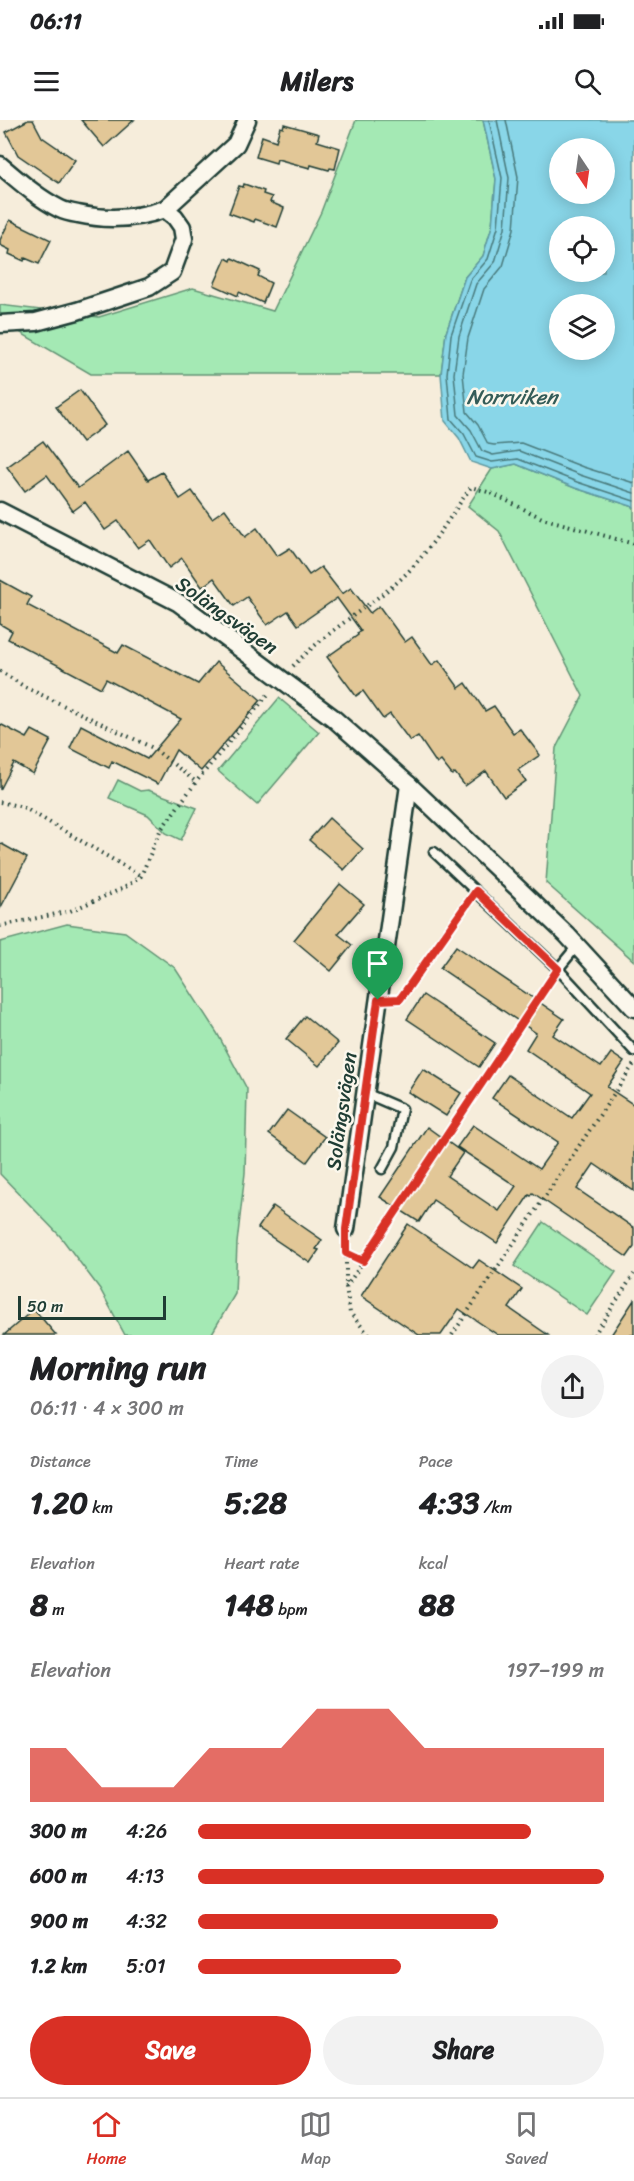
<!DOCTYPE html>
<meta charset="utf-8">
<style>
body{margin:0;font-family:Sriracha,sans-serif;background:#f2f2f2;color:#202124;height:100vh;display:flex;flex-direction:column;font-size:22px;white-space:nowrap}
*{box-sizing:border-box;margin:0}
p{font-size:20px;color:#757577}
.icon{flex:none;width:33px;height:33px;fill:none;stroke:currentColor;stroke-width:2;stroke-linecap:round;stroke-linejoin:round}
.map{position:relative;height:1215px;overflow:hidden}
.side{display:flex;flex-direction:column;background:#fff;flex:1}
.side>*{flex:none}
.needle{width:39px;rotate:167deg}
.tools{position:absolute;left:549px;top:18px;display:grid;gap:12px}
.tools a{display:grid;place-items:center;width:66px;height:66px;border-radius:50%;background:#fff;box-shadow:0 3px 15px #0003;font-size:30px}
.scale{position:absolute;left:18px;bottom:15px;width:148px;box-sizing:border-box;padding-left:6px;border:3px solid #1f3d34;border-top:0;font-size:16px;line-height:21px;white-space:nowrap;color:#1f3d34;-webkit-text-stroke:4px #fbf7ec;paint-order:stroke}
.pin{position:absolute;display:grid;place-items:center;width:51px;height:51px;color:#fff;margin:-62px -26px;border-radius:50% 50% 50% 0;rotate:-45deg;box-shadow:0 0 6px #0007}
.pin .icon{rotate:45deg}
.round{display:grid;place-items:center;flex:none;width:63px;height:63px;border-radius:32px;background:#f2f2f2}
.head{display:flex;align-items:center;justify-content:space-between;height:102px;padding:0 30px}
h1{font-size:33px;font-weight:700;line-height:45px}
.metrics{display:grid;grid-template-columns:repeat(3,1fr);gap:9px;height:102px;padding:6px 30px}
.metrics div{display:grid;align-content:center}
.metrics b{font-size:30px;font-weight:700}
.metrics small{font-size:16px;font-weight:400}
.metrics p{font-size:16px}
.chart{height:168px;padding:12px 30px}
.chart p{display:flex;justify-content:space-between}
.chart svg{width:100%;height:108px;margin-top:6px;fill:#d93025;opacity:.7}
.cta{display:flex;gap:12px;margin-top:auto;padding:12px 30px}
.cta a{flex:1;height:69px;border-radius:36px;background:#d93025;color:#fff;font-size:24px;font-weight:700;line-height:69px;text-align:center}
.cta a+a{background:#f2f2f2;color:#202124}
ul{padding:0 30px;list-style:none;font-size:20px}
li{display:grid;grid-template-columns:96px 72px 1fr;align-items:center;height:45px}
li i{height:15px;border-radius:8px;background:#d93025}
.status{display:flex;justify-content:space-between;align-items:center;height:42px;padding:0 30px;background:#fff;direction:ltr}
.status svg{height:16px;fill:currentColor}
header{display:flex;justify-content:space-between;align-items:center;height:78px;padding:0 30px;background:#fff;font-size:27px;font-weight:700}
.menu{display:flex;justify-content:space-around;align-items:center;height:84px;border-top:2px solid #e0e0e0;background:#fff;font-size:16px;color:#757577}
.menu a{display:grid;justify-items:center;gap:3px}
.menu .current{color:#d93025}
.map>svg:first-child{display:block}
.green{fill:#a4e9b4;stroke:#629374;stroke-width:1.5}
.water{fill:#89d6e8;stroke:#5f99a0;stroke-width:1.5;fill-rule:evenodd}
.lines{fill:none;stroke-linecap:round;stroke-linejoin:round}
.shore{stroke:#497a7c;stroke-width:1.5}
.building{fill:#e2c797;stroke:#1f3d34;stroke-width:1.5}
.lane-casing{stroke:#1f3d34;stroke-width:13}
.street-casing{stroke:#1f3d34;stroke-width:21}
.path{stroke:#1f3d34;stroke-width:4;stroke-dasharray:1.5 4.5;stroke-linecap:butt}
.lane{stroke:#fbf7ec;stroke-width:8}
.street{stroke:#fbf7ec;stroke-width:16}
.route-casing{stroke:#fff;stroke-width:12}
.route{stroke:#d93025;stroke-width:8}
.labels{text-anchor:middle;stroke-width:5;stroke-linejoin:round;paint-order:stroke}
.street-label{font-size:20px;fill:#1f3d34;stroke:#fbf7ec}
.water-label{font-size:21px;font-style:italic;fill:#345c58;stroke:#fbf7ec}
</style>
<div class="status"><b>06:11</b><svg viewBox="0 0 49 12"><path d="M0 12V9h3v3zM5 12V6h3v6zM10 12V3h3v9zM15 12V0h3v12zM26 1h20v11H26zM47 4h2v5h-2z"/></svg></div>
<header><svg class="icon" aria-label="menu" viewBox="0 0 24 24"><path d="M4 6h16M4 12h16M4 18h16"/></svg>Milers<svg class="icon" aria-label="search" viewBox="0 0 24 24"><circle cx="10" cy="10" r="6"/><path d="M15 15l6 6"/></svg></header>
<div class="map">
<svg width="634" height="1215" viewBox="0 0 634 1215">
<rect width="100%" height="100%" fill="#f6eddb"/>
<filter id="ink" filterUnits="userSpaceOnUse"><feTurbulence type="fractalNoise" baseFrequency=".0167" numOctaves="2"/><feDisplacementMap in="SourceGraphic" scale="12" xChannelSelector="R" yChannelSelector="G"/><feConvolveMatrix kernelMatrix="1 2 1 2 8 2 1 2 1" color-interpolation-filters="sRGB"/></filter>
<g filter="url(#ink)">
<g class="green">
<polygon points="356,0 483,0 496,59 492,106 483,136 465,157 446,213 441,254 91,254 14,209 0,198 0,185 99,197 193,168 273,191 321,92"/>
<polygon points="516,344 575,368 634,387 634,841 546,763 556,628 583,576 499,411 468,386 492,349"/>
<polygon points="279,578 319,612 257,685 218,651"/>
<polygon points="118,660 140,671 148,670 197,688 181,720 166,713 148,695 109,678"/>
<polygon points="67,804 125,812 175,848 217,913 247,969 245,1053 237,1123 235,1174 211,1215 125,1215 100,1169 60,1116 0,1054 0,822"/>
<polygon points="543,1102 616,1152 587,1195 514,1146"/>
</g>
<path class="water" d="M483,0H634V387L575,368L516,344L492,349L471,342L459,318L445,301L441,254L446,213L465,157L483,136L492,106L496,59ZM560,28H604V74H560ZM560,106H604V152H560ZM560,184H604V230H560Z"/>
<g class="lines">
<g class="shore">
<polyline points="489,0 502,58 498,107 488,139 470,160 451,215 447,254 451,299 464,314 476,337 492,342 518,339 577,362 634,381"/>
<polyline points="497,0 509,58 505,108 495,142 476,164 459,216 454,254 458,295 471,310 482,331 493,335 519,331 580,355 634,373"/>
<polyline points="506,0 518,57 514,109 503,146 484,169 468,218 463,254 467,292 478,305 488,324 494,325 521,323 583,347 634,363"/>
</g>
</g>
<g class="building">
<polygon points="28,0 33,0 42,17 75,40 59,63 18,35 6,12"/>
<polygon points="81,0 134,0 104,27"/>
<polygon points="284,4 319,14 317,21 340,28 335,49 330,48 329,50 311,45 310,48 277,39 276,43 256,37 262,16 276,21 280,7 283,8"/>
<polygon points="244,64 264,71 263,74 272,77 270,82 284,88 277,107 255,99 254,102 229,93 239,66 243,67"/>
<polygon points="10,100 51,120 39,144 25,138 24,141 9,134 10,130 0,125 0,120"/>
<polygon points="226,138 231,141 232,138 260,151 258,156 271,163 263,183 239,172 238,176 214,165"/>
<polygon points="80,270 105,305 82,322 56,287"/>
<polygon points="43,321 78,368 128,331 148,360 162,352 180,379 192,371 212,398 225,389 245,417 257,408 277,436 290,428 309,455 321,447 342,474 351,468 370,493 379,486 405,522 412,517 432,545 439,540 459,568 466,563 485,591 494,586 513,613 520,609 540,635 518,650 526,661 504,677 486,651 465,666 455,653 452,655 441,641 437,644 418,616 410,621 390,594 383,599 363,571 356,576 327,537 358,515 357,513 361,511 337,478 298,505 288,491 267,505 247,477 234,486 214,458 202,467 182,438 169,448 150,420 138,428 118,401 105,410 85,382 73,391 47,355 25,371 7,347"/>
<polygon points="0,460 31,477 27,485 118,533 123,525 198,564 216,542 261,580 201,651 176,630 158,664 112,641 109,648 70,628 81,605 147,639 181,599 106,559 101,568 8,519 12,511 0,504"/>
<polygon points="0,604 27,618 32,610 51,620 33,654 14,643 0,670"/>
<polygon points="329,698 363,729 344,750 309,720"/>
<polygon points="0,723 27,738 0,789"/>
<polygon points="340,764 364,784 338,814 352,825 331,851 294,820"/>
<polygon points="456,826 564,899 553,915 601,947 611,933 624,942 607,967 634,985 634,1071 594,1044 577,1069 634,1108 634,1127 627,1137 533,1073 531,1076 529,1075 497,1123 433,1080 419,1102 380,1077 427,1007 463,1033 447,1056 499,1091 516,1066 457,1027 473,1005 539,1049 558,1022 492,978 508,955 572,998 590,973 526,929 536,913 440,848"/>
<polygon points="423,875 495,923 479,947 407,899"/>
<polygon points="305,896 338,923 319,946 286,919"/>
<polygon points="423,949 461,973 446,996 408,972"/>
<polygon points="287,990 325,1017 307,1042 269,1014"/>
<polygon points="273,1086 322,1120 316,1129 319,1130 310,1143 258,1108"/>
<polygon points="408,1104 473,1148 479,1140 522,1169 509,1188 548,1215 498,1215 459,1189 441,1215 419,1215 361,1176"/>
<polygon points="634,1180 634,1215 611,1215"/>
<polygon points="34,1189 56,1215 4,1215"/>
</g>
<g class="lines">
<defs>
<g id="lane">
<polyline points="434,732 558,849 634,931"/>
<polyline points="558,849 577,826"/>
<polyline points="365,973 402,989 394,1027 382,1049"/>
</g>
<g id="street">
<path d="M0,45C19,61 38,78 60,89C66,92 72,93 78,94C109,101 136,99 165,89L175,97L182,107L184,119L172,152L149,167L77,191L36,202L0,204"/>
<polyline points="165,89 236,24 247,0"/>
<polyline points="0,391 179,483 332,597 409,665 567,815 634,888"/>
<polyline points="346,1109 409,665"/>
</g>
</defs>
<use href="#lane" class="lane-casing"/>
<use href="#street" class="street-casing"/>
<g class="path">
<path d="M293,546C323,515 360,492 394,465C426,438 447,401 471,367L491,373L542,398L634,424"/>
<polyline points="0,551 25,567 153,628 196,662"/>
<polyline points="0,682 23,687 141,756"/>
<polyline points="0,806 70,791 124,768 141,756 160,711 196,662 270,572"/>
<polyline points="397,879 400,879 468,782"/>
<polyline points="346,1125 346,1167 350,1193 369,1215"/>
<polyline points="346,1133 363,1141"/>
<polyline points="346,1167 551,861"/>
<polyline points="452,1215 634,944"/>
<polyline points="594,1215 634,1154"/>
</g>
<use href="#lane" class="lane"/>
<use href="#street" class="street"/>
</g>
</g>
<g class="lines" filter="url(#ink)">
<defs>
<polygon id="route" points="476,771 558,849 363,1141 346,1133 346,1109 378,880 400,879"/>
</defs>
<use href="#route" class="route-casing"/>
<use href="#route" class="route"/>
</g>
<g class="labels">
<g class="street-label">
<text transform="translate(227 495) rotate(35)" y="7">Solängsvägen</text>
<text transform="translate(341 991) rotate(-82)" y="7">Solängsvägen</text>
</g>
<g class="water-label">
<text x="512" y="284">Norrviken</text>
</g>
</g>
</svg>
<div class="tools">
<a><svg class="needle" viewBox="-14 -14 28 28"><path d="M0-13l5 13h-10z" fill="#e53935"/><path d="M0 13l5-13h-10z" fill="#757577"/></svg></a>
<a><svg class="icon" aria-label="locate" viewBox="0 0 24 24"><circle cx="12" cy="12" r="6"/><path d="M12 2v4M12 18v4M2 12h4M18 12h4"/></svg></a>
<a><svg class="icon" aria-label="layers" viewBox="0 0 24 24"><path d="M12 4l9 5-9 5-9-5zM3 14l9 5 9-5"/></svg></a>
</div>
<div class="scale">50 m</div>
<div class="pin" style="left:378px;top:880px;background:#1e9e55"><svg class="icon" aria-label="arrive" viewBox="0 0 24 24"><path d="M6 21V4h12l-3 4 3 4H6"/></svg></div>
</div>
<section class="side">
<div class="head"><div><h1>Morning run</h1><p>06:11 · 4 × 300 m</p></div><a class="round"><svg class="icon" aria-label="share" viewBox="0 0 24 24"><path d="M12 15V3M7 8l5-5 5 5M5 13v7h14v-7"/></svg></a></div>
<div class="metrics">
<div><p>Distance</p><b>1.20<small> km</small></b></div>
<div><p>Time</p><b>5:28</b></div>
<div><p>Pace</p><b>4:33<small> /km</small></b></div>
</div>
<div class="metrics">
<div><p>Elevation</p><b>8<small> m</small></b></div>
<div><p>Heart rate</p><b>148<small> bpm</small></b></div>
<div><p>kcal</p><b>88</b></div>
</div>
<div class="chart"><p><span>Elevation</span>197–199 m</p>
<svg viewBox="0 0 160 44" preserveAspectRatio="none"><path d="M0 44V22L10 22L20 38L30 38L40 38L50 22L60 22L70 22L80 6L90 6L100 6L110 22L120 22L130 22L140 22L150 22L160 22V44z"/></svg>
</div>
<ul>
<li><b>300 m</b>4:26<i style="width:82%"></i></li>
<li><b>600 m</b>4:13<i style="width:100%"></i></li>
<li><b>900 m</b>4:32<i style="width:74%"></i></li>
<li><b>1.2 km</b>5:01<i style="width:50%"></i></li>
</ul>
<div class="cta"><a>Save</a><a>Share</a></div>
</section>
<nav class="menu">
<a class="current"><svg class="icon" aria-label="home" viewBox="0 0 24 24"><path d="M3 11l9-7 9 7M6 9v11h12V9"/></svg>Home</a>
<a><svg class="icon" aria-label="map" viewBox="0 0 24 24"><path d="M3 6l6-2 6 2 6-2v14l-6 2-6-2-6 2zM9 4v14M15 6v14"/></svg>Map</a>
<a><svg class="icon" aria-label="saved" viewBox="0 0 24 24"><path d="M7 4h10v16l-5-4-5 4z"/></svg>Saved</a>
</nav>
